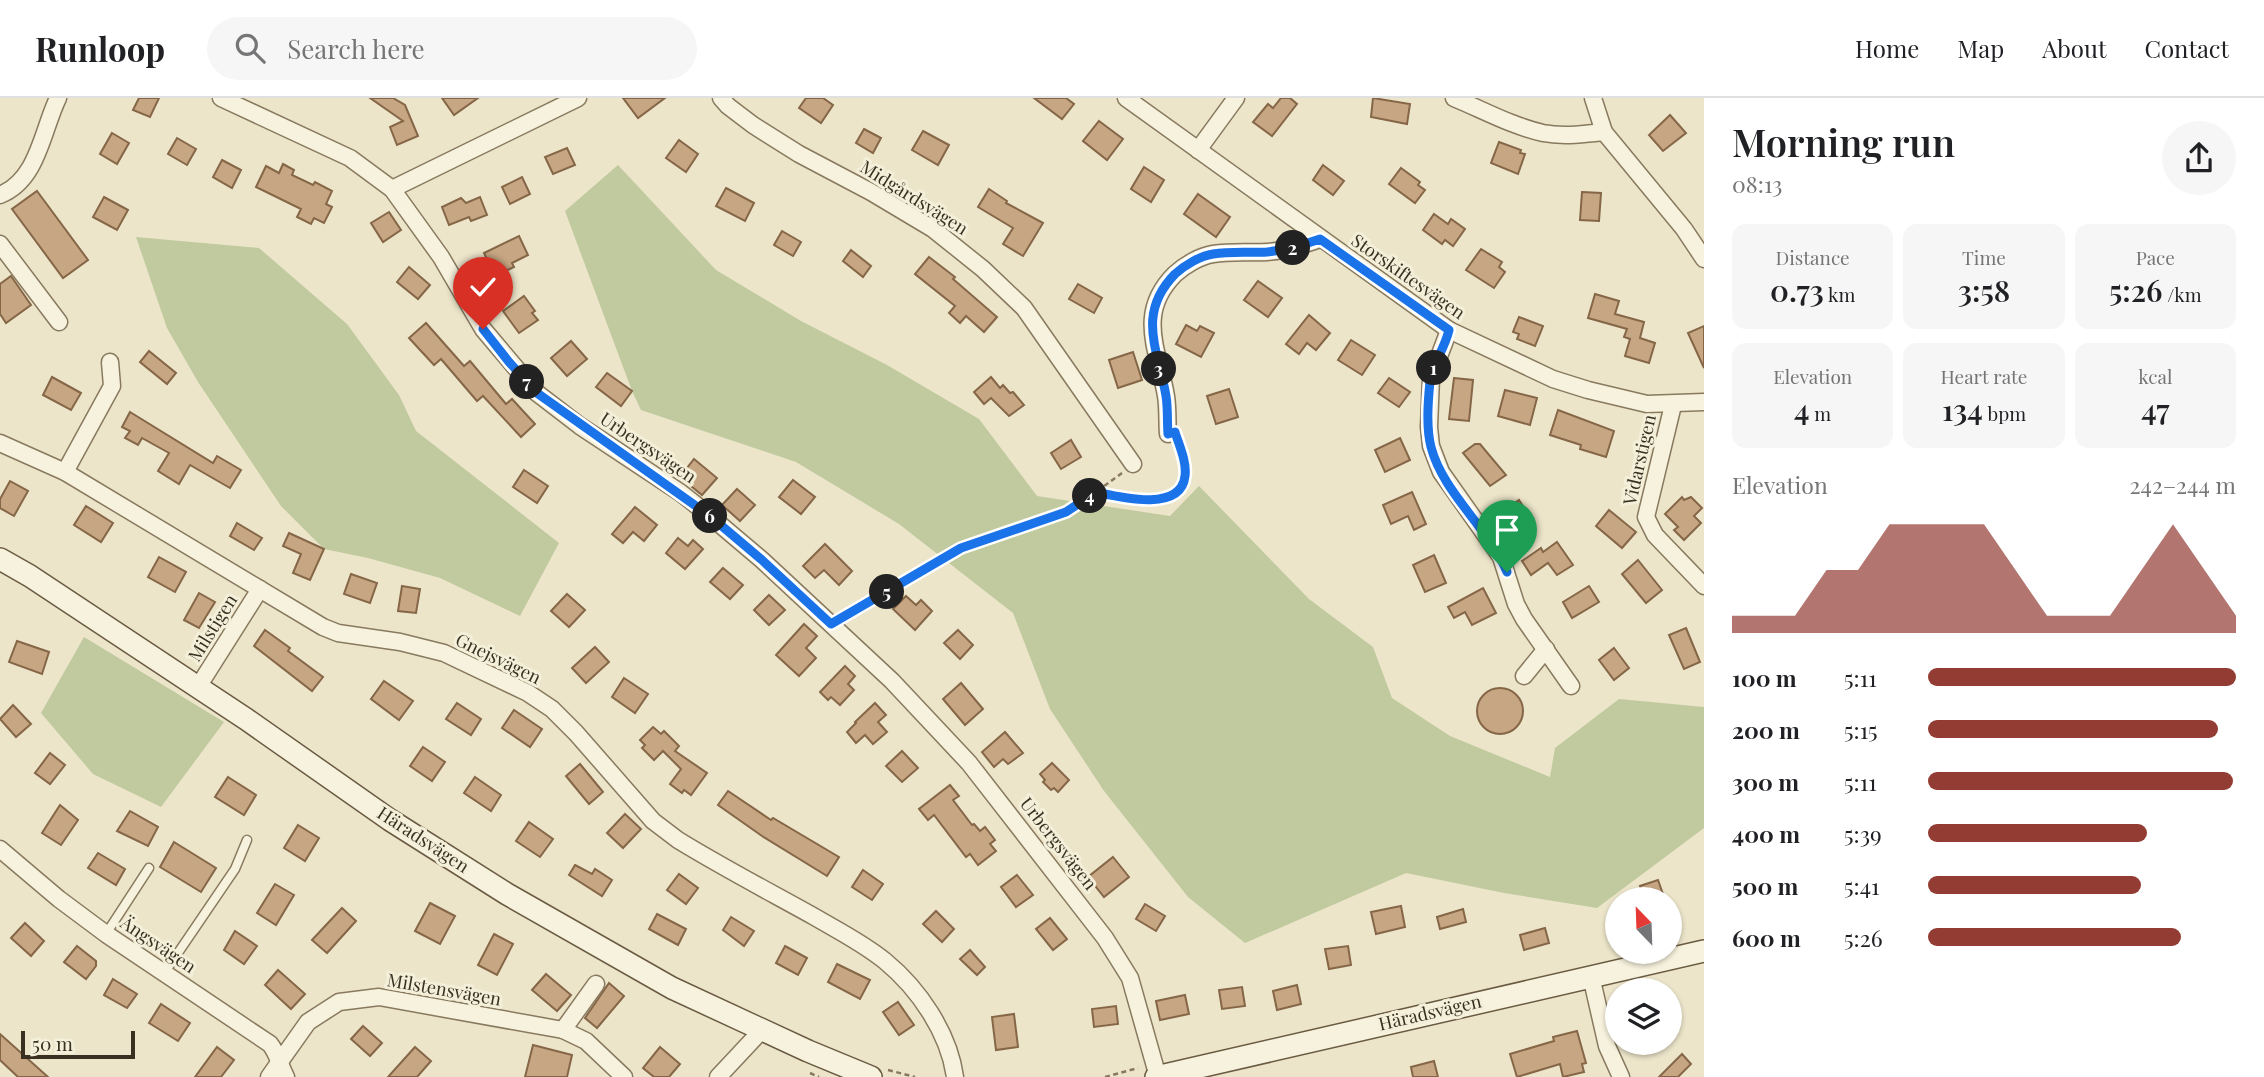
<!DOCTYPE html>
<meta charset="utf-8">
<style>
body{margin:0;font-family:"Playfair Display",serif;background:#f6f6f6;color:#202124;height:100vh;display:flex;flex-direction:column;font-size:26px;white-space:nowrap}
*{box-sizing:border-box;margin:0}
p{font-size:23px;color:#757577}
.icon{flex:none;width:38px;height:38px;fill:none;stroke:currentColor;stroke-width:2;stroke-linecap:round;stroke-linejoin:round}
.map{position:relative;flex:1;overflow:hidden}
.side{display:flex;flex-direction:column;background:#fff;width:560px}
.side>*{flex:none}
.needle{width:46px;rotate:337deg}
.tools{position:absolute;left:1605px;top:789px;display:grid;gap:14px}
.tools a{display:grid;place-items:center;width:77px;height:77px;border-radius:50%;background:#fff;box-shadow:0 2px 5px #0004;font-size:35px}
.scale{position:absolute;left:21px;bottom:18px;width:114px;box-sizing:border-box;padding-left:7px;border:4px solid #393022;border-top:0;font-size:19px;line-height:24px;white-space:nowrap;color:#393022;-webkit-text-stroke:5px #f4efd9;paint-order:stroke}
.pin{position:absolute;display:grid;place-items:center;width:60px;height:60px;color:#fff;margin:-72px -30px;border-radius:50% 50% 50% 0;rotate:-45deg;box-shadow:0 0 7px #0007}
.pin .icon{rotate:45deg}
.km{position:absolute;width:35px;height:35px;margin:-18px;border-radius:50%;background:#222;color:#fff;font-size:19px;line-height:35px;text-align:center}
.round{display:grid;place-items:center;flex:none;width:74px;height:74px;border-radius:37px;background:#f6f6f6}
.headline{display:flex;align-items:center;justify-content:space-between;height:119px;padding:0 28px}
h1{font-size:38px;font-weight:600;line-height:52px}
.stats{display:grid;grid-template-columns:repeat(3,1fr);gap:10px;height:119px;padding:7px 28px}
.stats div{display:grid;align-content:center;border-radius:14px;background:#f6f6f6;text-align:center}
.stats b{font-size:30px;font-weight:600}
.stats small{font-size:19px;font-weight:400}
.stats p{font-size:19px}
.chart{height:196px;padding:14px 28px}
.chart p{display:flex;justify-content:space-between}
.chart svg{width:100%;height:126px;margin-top:7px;fill:#933c33;opacity:.7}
ul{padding:0 28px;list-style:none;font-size:23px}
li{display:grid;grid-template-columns:112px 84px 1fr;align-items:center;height:52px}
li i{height:18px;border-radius:9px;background:#933c33}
header{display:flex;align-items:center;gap:42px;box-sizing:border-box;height:98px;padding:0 35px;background:#fff;border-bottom:2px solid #e0e0e0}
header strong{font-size:33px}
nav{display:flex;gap:38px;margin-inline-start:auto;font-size:24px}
.search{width:490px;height:63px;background:#f6f6f6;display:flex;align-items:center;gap:18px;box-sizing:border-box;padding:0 24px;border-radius:38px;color:#757577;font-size:26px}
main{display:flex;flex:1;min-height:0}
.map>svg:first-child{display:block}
.green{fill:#c0ca9e}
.building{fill:#c7a683;stroke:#856647;stroke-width:2}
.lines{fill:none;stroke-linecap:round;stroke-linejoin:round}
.lane-casing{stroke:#88795f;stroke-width:11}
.street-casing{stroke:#88795f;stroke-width:19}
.secondary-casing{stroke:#6a5a42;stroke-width:24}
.path{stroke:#88795f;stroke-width:2.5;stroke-dasharray:5 3.5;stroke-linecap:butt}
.lane{stroke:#f7f2dd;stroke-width:8}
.street{stroke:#f7f2dd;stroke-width:16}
.secondary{stroke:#f7f2dd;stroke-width:21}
.route-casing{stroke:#fff;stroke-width:14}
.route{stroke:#1a73e8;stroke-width:9}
.labels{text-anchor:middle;stroke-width:6;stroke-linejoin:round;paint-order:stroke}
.street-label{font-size:18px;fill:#393022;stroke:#f4efd9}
</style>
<header>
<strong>Runloop</strong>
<div class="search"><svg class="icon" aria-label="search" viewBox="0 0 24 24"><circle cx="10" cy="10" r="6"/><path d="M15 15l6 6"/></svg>Search here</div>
<nav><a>Home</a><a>Map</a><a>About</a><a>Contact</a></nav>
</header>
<main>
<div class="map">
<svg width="1704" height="979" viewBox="0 0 1704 979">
<rect width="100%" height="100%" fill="#ece5ca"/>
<g class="green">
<polygon points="618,67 716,172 801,223 887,267 979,321 1037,398 1170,418 1199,388 1309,501 1373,549 1392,600 1450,638 1550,679 1555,650 1619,601 1704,609 1704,730 1597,810 1504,795 1406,775 1245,845 1188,799 1104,693 1050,611 1013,515 899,426 796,364 641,312 632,293 565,113"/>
<polygon points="136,139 259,150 347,226 399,297 416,333 559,445 520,518 440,480 368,460 324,451 281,408 198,284 167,230"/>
<polygon points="84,539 224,624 161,709 93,676 41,615"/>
</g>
<g class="building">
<polygon points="139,0 159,0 150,19 133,12"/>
<polygon points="370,0 393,0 405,7 418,38 397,47 390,29 403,23"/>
<polygon points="442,0 478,0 454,17"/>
<polygon points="623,0 665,0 638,20"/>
<polygon points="806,0 823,0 833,7 821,25 799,10"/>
<polygon points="1034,0 1066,0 1074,6 1062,21"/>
<polygon points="1281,0 1290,0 1297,6 1272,38 1253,24 1268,6 1273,10"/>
<polygon points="1373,0 1410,6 1407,26 1371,19"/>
<polygon points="1670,17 1686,35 1663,53 1649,37"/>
<polygon points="1099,23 1123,41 1107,62 1083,43"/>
<polygon points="864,31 881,40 873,55 856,45"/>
<polygon points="923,33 949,47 938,67 912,52"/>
<polygon points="112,35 129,45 117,66 100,56"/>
<polygon points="177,40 196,51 187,67 168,56"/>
<polygon points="679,42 698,56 686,74 666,60"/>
<polygon points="1499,44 1521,52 1520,55 1525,56 1518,76 1491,65"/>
<polygon points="567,50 575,67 553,76 545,59"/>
<polygon points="222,62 241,72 232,90 213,79"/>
<polygon points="283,66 294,72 292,77 313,87 315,84 332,93 326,106 332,109 324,125 314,120 311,126 297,119 301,111 256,89 266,68 279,75"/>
<polygon points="1323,67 1344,83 1333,97 1313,82"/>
<polygon points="1144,69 1164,82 1151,104 1131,91"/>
<polygon points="1401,70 1420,84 1418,87 1425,92 1415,105 1389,86"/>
<polygon points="522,79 530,96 510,106 502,89"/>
<polygon points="726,90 754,105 745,123 716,108"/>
<polygon points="989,91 1007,103 1006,105 1043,125 1023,158 1003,146 1013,130 978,109"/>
<polygon points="37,93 88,162 63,180 12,111"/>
<polygon points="1582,94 1601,95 1599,123 1580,122"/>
<polygon points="1198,96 1230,119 1216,139 1184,116"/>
<polygon points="104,99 128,112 117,132 93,119"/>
<polygon points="480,99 487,117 471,123 469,119 449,127 442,109 461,100 466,105"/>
<polygon points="389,114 401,132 383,144 371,125"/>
<polygon points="1434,116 1448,126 1451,121 1465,131 1453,148 1445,142 1442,146 1423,132"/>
<polygon points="782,133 801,144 793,158 774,147"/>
<polygon points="519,138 528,157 512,165 514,169 495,178 484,155"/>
<polygon points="1481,151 1502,164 1499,169 1505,174 1494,190 1466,172"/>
<polygon points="851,152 871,168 863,179 843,163"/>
<polygon points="929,159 955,179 953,181 997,219 984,234 966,218 960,225 949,215 955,208 915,176"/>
<polygon points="409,169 430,187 418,201 397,184"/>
<polygon points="11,178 31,207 6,225 0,216 0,186"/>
<polygon points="1258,183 1282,200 1268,219 1244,202"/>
<polygon points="1078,186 1102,200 1094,215 1069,201"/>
<polygon points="1595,196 1619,203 1615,216 1644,224 1640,240 1655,245 1649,265 1625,258 1630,241 1624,239 1627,231 1588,220"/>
<polygon points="524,198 535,213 532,215 538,222 519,235 503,213"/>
<polygon points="1309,217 1330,235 1316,252 1307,245 1299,256 1286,246"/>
<polygon points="1519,219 1543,228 1535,248 1517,241 1519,236 1513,234"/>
<polygon points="426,225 464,268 470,263 506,306 512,301 535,326 521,339 483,298 477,303 441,261 434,267 409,240"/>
<polygon points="1186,227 1197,233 1200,228 1214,235 1201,259 1176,246"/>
<polygon points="1704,228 1704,270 1688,235"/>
<polygon points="1351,242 1375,257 1362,277 1338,262"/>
<polygon points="571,243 587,261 567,278 551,260"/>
<polygon points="149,253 176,275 167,286 140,264"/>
<polygon points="1133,254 1142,282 1118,290 1109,262"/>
<polygon points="607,275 632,293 621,308 596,289"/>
<polygon points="52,279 81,295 71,312 43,297"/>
<polygon points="991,279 1000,290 1003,287 1010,295 1013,294 1024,307 1009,318 991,300 984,306 974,294"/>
<polygon points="1389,280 1410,294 1399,309 1378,295"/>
<polygon points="1454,280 1473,282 1469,323 1449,321"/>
<polygon points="1229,291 1238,319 1216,326 1207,298"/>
<polygon points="1505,292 1537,300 1530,327 1498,318"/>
<polygon points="1558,312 1614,333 1606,359 1580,351 1581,347 1550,337"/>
<polygon points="130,314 213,365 217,358 241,372 230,390 190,367 179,386 158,373 169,355 142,340 138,347 125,340 130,333 122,329"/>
<polygon points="1400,340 1410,362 1385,374 1375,352"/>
<polygon points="1071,342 1081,359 1061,371 1051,355"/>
<polygon points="1475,346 1480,346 1506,377 1490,388 1463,355"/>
<polygon points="694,361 717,380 702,397 680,379"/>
<polygon points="524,372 548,388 537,405 513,389"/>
<polygon points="793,382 815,399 801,416 779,399"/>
<polygon points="10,383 28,393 14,418 0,410 0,401"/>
<polygon points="737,391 755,407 740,423 722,407"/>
<polygon points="1412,394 1426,426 1414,432 1408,418 1391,426 1383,407"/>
<polygon points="1682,399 1684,402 1691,399 1702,410 1694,418 1701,425 1684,442 1674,432 1678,429 1665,416"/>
<polygon points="1519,402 1534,425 1519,436 1503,413"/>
<polygon points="86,408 113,425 101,444 74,427"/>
<polygon points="635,409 657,427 644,443 633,434 623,445 612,436"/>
<polygon points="1609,412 1636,434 1622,450 1596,428"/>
<polygon points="237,425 262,440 254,452 230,438"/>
<polygon points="289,435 324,451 310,482 293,475 301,456 283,448"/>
<polygon points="678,440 688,448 693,442 703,451 685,471 666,455"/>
<polygon points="1557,444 1573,467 1557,477 1548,465 1531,477 1522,463 1541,450 1543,454"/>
<polygon points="825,446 852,473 839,487 824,472 815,480 803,468"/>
<polygon points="1434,457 1446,485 1425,494 1413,467"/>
<polygon points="159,459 186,474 175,494 148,479"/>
<polygon points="1638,462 1662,492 1646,505 1622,476"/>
<polygon points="723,470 743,487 730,501 710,484"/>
<polygon points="351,476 377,485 370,505 344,496"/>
<polygon points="402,488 420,491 416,515 398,513"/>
<polygon points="1589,488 1599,504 1572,520 1563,504"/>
<polygon points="1483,490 1496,515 1472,527 1465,514 1454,520 1448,509"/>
<polygon points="199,495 215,504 199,530 184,522"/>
<polygon points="567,496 585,512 569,529 551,513"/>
<polygon points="769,497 785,512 769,527 754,512"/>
<polygon points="906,498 916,507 921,502 932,513 915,532 893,511"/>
<polygon points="804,526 817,538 806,550 816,560 799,578 776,557"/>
<polygon points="1686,530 1700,564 1684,571 1669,537"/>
<polygon points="265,532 290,550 288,553 323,579 312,593 254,548"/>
<polygon points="958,532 973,547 960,561 944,545"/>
<polygon points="17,543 49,554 42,576 9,564"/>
<polygon points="595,549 609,564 586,585 572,570"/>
<polygon points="1614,550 1629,570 1614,582 1599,562"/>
<polygon points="845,568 855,578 848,586 854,592 840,607 831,599 828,602 820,594"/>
<polygon points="624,580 648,596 635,615 612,599"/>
<polygon points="384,583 413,603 399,622 371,601"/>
<polygon points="961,585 983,611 965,627 943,601"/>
<circle cx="1500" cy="613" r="23"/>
<polygon points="457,605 481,621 471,637 446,621"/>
<polygon points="875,605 886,617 878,624 887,634 873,646 865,637 856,645 847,634 856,625 855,624"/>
<polygon points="13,607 31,626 16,639 0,621"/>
<polygon points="514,612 542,631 530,649 502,630"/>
<polygon points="653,629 661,636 664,633 679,648 675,653 707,675 691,697 684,692 682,695 670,686 681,671 663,653 654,662 642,650 645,647 640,642"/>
<polygon points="1005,634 1023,655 1008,666 1003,661 994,669 982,654"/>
<polygon points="423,649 445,664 432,683 410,668"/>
<polygon points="902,653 918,670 902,684 886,668"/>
<polygon points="50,655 65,667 50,686 35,675"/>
<polygon points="1052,665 1069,682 1058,694 1054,690 1051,692 1043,684 1045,682 1040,676"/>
<polygon points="580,666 603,694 589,706 566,678"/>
<polygon points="228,679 256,697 244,717 215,699"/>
<polygon points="475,679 501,697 491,713 464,695"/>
<polygon points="950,687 959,698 953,702 972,727 974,726 980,733 985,729 995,742 990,746 996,753 978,767 970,756 966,759 934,717 928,722 919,711"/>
<polygon points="728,693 771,722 773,720 839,759 827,778 762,738 718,707"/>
<polygon points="60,707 78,722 61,747 42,735"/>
<polygon points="130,713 158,729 148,748 117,733"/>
<polygon points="625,716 641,731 623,750 607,735"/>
<polygon points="529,724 553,741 540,759 516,743"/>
<polygon points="298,727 319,740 305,763 284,750"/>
<polygon points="174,744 216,770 201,794 160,769"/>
<polygon points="98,755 125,771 116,787 88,770"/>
<polygon points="1113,759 1129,779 1104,799 1088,779"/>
<polygon points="575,767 592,776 595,771 612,782 602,798 569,777"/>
<polygon points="863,772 883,786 872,802 852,789"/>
<polygon points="679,776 698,790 686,806 667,792"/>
<polygon points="1017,777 1033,797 1016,809 1001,789"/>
<polygon points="1658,782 1663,796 1645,802 1640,788"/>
<polygon points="275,786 294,797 276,827 257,815"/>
<polygon points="430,805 455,818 440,846 415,833"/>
<polygon points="1145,806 1165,818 1156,833 1136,821"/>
<polygon points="1401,808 1405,829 1376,836 1371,814"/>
<polygon points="342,810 356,823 327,855 312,842"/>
<polygon points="1463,811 1466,824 1440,831 1437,819"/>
<polygon points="936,813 954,831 942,844 923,826"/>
<polygon points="657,816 686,831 678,847 649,831"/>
<polygon points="731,819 754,833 744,848 723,832"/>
<polygon points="1050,820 1067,841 1053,852 1036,831"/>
<polygon points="25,825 44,843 31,858 11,840"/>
<polygon points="1545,830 1549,845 1524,852 1520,837"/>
<polygon points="235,833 257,848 244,866 224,852"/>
<polygon points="494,836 513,846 497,877 478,867"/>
<polygon points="77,848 96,863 96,868 86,881 64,864"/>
<polygon points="785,848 807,860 798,877 776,865"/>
<polygon points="1348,848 1351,867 1329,871 1325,851"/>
<polygon points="970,852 985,869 977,877 960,861"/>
<polygon points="837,866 870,882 860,901 828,884"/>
<polygon points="278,872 305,896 291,911 265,887"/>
<polygon points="546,876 571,897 557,913 532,892"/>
<polygon points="113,881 137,896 127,910 104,897"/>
<polygon points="609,885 624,898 597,930 585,920"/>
<polygon points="1297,887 1301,906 1277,912 1273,893"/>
<polygon points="1242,889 1245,908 1222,911 1219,892"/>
<polygon points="1185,897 1189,916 1160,922 1156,903"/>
<polygon points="898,904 914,927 899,937 883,914"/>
<polygon points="161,906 190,925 178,943 149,925"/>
<polygon points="1116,908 1118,926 1094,929 1092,911"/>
<polygon points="1014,916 1018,949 996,952 992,919"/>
<polygon points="363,928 382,945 370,958 351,941"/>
<polygon points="1577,933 1586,965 1582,966 1584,974 1563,979 1560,966 1517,979 1510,956 1554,943 1553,939"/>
<polygon points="0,936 48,979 18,979 0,962"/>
<polygon points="533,947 572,957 567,979 525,979"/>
<polygon points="217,949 234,962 221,979 195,979"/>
<polygon points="415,949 431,963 417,979 388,979"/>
<polygon points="660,949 680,966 669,979 654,979 643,970"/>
<polygon points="1682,956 1691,966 1678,979 1659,979"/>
<polygon points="1434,963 1438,979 1413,979 1411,969"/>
</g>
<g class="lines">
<defs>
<g id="lane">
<polyline points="106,836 149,770"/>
<polyline points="165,874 235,771 247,742"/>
</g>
<g id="street">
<polyline points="221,0 350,60 392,91 441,159 483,231 537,295 580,328 681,395 710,418 762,462 892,583 969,665 1105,840 1130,880 1158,979"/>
<polyline points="721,0 728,8 753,27 799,56 871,94 933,131 983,171 1024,210 1133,366"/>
<polyline points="1126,0 1449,232 1553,281 1588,292 1647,306 1704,304"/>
<path d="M1454,0C1483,12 1512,28 1543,35C1563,39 1584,36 1604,34"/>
<polyline points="1593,0 1604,34 1684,131 1704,161"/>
<polyline points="1198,52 1236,0"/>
<polyline points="392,91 578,0"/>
<path d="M0,97C38,82 42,33 58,0"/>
<polyline points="0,146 59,224"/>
<polyline points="1449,232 1431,280 1429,329 1431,348 1441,374 1501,459 1516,506 1524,521 1571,588"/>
<polyline points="1673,307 1646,419 1655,437 1704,488"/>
<path d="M1168,336C1167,323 1168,310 1166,298C1158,251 1136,215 1175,176C1185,167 1200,158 1213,156C1231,153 1249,155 1267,154C1285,153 1303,147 1320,141"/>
<path d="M0,345L65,374L323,529L338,535L400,544L444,555L528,595L552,611L576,635L653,723L678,742C722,769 768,793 813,818C837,832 863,845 885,863C919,891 949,935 955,979"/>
<polyline points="65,374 112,288 110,264"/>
<polyline points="1524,578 1546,551"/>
<polyline points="198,589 260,491"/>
<path d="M0,751L59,801L106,836L270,946C278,956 280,968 286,979"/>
<polyline points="1591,878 1607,948 1621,979"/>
<polyline points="563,932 596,886"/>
<polyline points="269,979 308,924 339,904 379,899 563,932 586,943 624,979"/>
<polyline points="718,979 762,932"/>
</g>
<g id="secondary">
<polyline points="0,461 30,478 246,621 390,722 507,796 672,890 808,953 871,979"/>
<polyline points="1156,979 1704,853"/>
</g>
</defs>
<use href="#lane" class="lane-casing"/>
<use href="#street" class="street-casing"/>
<use href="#secondary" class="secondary-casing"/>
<g class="path">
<path d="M1122,375L1096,394C1119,399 1178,415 1185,380C1187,370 1181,357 1179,347"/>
<polyline points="846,517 961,450 1066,414 1096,394"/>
<polyline points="888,972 915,979"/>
<polyline points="810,975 819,979"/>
<polyline points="1105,979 1138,970"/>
</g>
<use href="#lane" class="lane"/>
<use href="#street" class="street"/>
<use href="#secondary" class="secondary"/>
</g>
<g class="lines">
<defs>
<path id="route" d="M483,231L509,264L537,295L710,418L762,462L831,526L961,450L1066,414L1096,394C1119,399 1181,415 1185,378C1187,364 1179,347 1175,334L1168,336C1167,323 1168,310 1166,298C1158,251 1136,216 1175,176C1185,167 1200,158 1213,156C1231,153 1249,155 1267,154C1285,152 1303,147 1320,141L1449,232C1445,250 1433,265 1430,283C1428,304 1426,329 1431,349C1443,395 1488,429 1507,474"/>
</defs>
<use href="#route" class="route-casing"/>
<use href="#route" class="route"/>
</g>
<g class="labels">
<g class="street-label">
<text transform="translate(914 100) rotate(32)" y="6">Midgårdsvägen</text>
<text transform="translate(1408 179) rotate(35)" y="6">Storskiftesvägen</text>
<text transform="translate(648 350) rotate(34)" y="6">Urbergsvägen</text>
<text transform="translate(1640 362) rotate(-77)" y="6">Vidarstigen</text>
<text transform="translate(213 530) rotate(-58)" y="6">Milstigen</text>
<text transform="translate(498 561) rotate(26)" y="6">Gnejsvägen</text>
<text transform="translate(423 742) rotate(33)" y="6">Häradsvägen</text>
<text transform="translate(1058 746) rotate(52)" y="6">Urbergsvägen</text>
<text transform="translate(158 847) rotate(34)" y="6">Ängsvägen</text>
<text transform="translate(444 892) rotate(10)" y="6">Milstensvägen</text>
<text transform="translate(1430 915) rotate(-13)" y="6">Häradsvägen</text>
</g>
</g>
</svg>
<div class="tools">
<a><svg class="needle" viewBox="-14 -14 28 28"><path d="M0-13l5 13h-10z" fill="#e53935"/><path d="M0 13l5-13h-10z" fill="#757577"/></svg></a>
<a><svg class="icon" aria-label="layers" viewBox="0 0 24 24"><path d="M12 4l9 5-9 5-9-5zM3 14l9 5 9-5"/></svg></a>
</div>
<div class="scale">50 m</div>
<div class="pin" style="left:1507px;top:474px;background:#1e9e55"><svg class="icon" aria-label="arrive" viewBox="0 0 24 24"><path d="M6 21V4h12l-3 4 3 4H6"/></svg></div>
<div class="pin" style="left:483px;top:231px;background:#d93025"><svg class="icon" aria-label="check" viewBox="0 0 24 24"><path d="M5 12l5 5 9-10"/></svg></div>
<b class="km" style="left:1434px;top:270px">1</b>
<b class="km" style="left:1293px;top:150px">2</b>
<b class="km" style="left:1159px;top:271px">3</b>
<b class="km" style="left:1090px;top:398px">4</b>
<b class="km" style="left:887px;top:494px">5</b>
<b class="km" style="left:710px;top:418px">6</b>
<b class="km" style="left:527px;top:284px">7</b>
</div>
<section class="side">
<div class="headline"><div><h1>Morning run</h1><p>08:13</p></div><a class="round"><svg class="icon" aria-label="share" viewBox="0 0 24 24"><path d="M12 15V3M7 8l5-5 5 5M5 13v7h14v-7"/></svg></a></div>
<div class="stats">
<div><p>Distance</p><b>0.73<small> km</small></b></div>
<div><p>Time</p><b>3:58</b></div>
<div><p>Pace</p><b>5:26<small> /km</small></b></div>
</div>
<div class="stats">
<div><p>Elevation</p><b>4<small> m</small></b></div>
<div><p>Heart rate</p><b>134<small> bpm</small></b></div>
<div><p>kcal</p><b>47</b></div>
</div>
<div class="chart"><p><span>Elevation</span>242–244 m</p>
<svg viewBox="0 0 160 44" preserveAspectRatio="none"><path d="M0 44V38L10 38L20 38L30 22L40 22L50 6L60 6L70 6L80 6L90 22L100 38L110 38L120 38L130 22L140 6L150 22L160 38V44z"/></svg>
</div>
<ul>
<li><b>100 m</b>5:11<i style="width:100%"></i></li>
<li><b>200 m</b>5:15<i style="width:94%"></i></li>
<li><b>300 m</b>5:11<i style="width:99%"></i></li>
<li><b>400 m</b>5:39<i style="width:71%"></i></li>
<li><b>500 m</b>5:41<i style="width:69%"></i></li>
<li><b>600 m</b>5:26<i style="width:82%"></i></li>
</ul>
</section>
</main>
